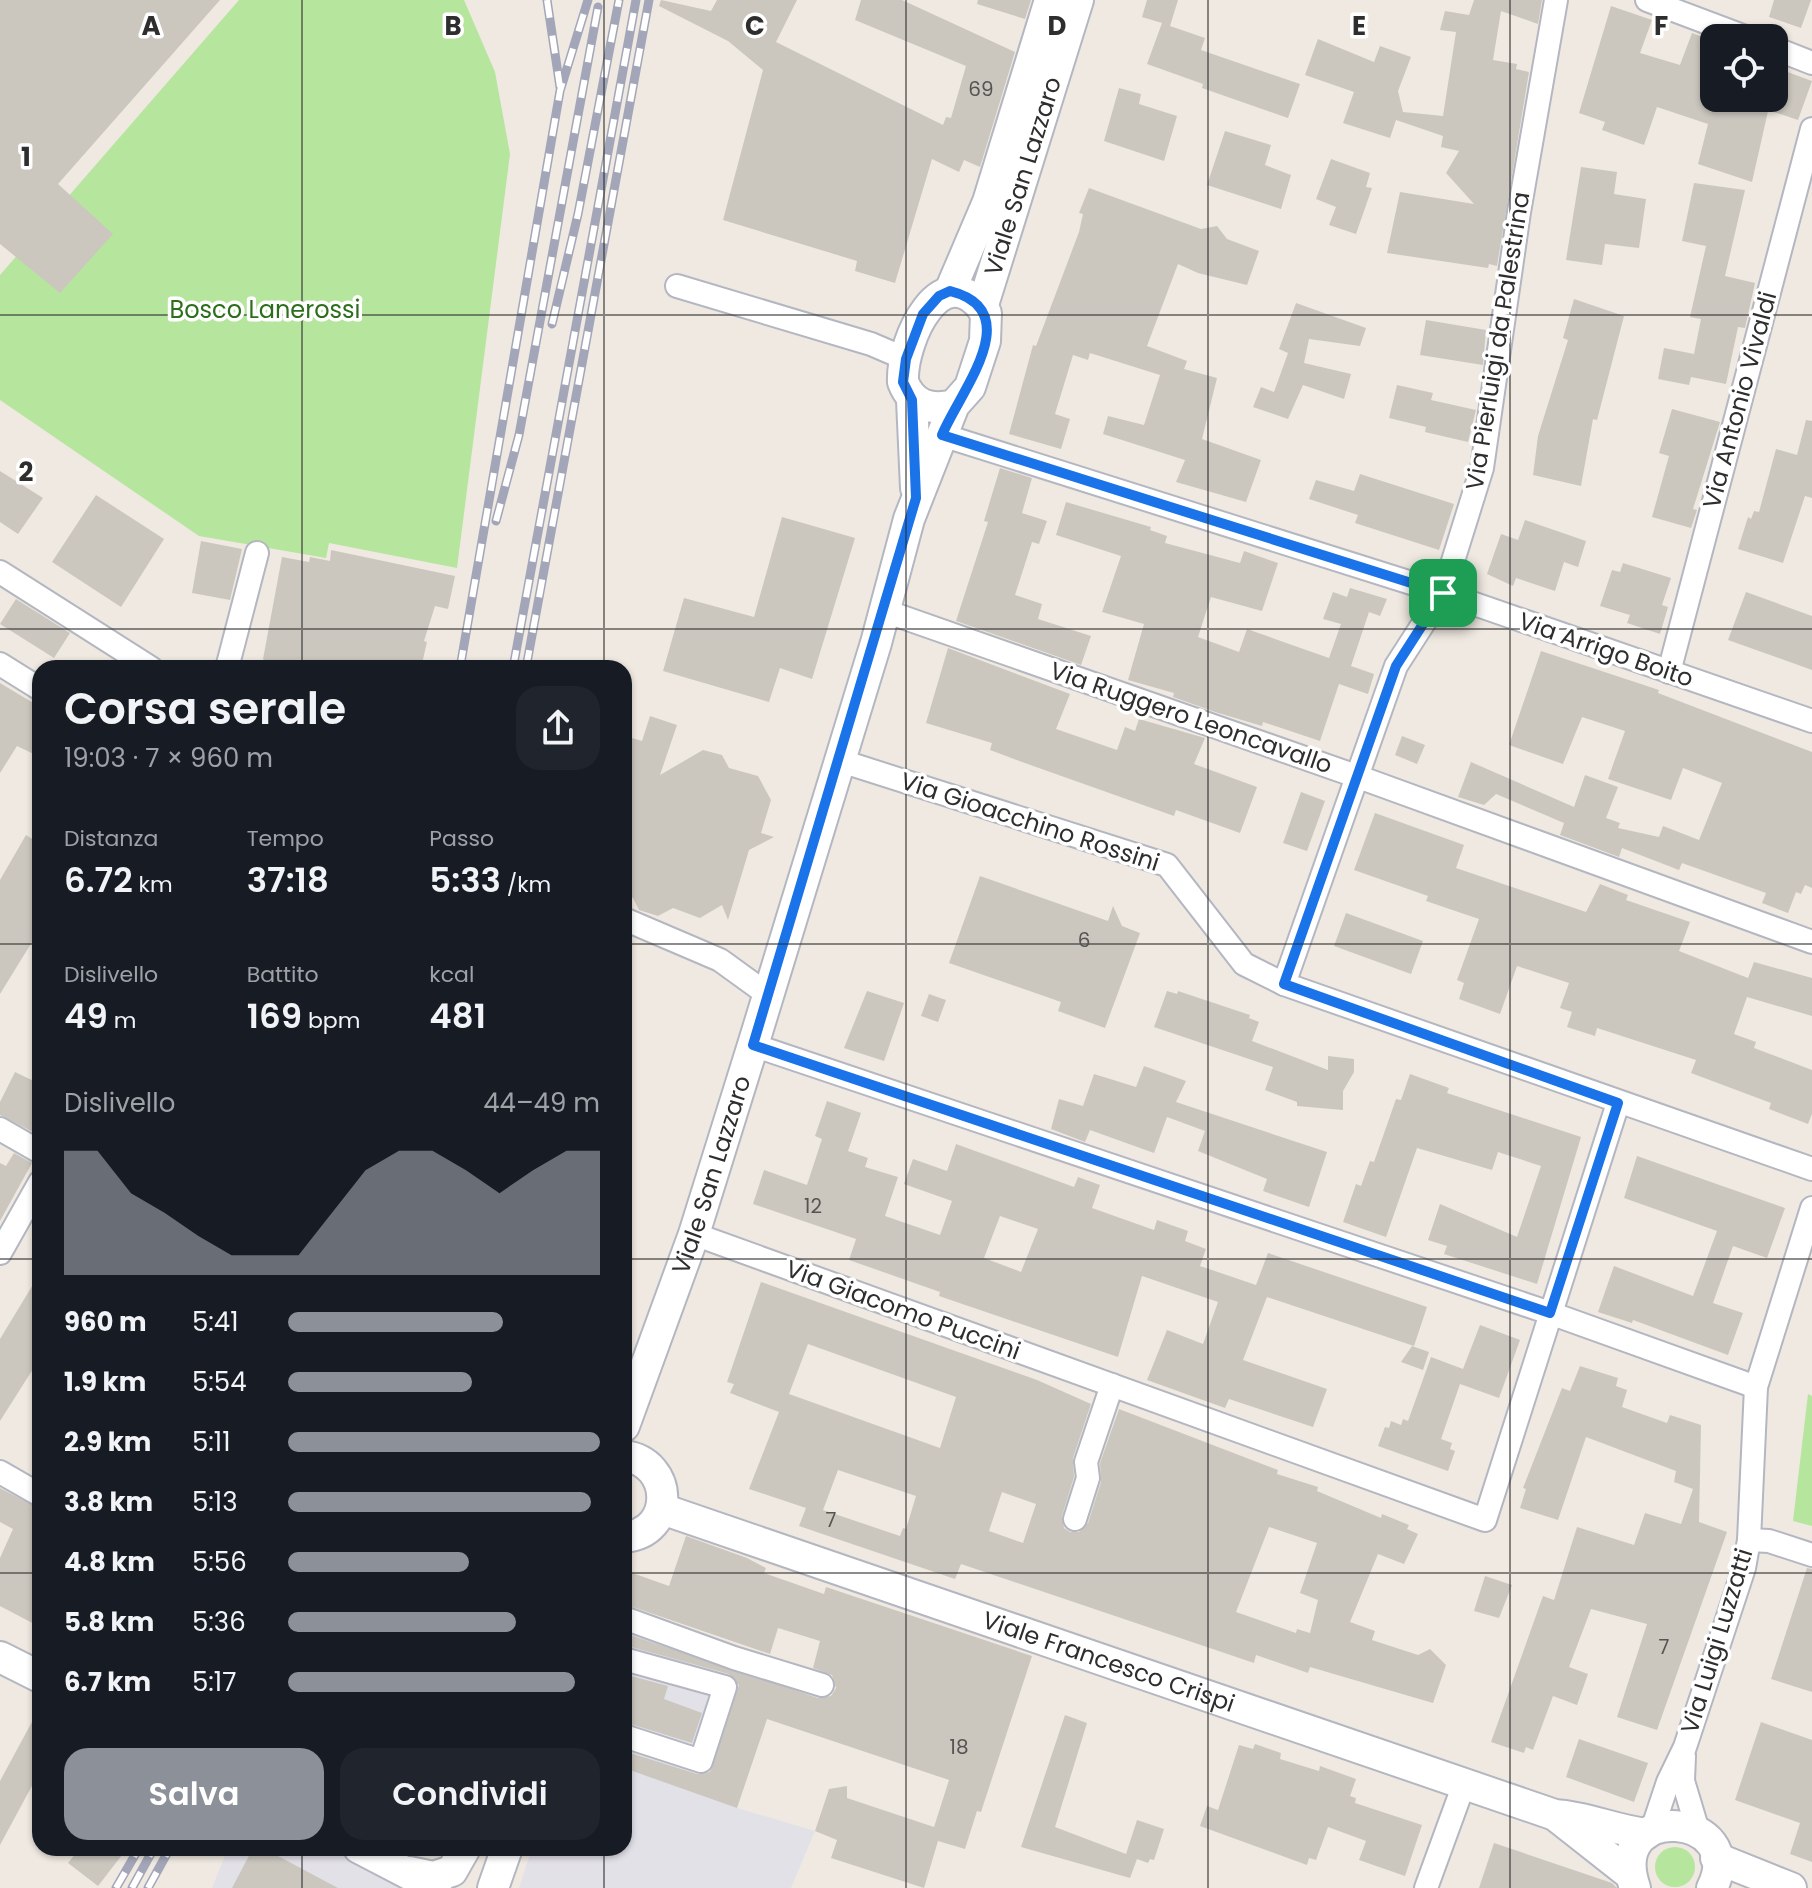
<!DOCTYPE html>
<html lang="it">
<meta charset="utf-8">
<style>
body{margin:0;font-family:Poppins,sans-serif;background:#20242c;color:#f1f3f6;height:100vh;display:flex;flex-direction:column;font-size:30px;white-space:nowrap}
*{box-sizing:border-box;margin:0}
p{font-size:26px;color:#9ea1a6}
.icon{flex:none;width:44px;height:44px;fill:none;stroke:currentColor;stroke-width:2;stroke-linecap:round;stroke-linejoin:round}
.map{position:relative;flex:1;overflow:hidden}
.drawer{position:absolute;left:32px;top:660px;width:600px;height:1196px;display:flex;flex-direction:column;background:#171b24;border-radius:24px;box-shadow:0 2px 6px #0004}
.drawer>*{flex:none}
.fabs{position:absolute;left:1700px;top:24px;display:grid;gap:16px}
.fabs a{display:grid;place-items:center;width:88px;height:88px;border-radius:16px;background:#171b24;box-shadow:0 2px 6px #0004;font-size:40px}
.pin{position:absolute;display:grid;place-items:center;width:68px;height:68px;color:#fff;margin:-34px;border-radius:16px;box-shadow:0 4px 12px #0006}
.round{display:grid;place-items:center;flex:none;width:84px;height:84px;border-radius:24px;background:#20242c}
.head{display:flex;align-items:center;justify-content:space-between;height:136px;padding:0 32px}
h1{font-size:44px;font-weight:600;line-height:60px}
.figures{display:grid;grid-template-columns:repeat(3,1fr);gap:12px;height:136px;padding:8px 32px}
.figures div{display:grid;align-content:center}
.figures b{font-size:34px;font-weight:600}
.figures small{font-size:22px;font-weight:400}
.figures p{font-size:22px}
.chart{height:224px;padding:16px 32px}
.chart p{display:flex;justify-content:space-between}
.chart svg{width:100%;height:144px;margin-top:8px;fill:#8c9099;opacity:.7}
.cta{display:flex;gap:16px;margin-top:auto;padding:16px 32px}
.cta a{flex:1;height:92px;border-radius:24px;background:#8c9099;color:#fff;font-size:32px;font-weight:600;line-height:92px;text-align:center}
.cta a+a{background:#20242c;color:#f1f3f6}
ul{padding:0 32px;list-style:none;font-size:26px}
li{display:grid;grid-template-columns:128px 96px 1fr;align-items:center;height:60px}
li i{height:20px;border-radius:10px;background:#8c9099}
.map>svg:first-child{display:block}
.industrial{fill:#e3e1e8}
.green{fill:#b6e59e}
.building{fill:#cbc7bf;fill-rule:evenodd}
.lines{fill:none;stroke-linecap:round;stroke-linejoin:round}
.street-casing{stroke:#b4b7c1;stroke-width:26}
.secondary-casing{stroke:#b4b7c1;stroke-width:34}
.street{stroke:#fff;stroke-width:22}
.secondary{stroke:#fff;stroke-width:30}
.rail-casing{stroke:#a3a6b8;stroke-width:9}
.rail{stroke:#fff;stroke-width:6;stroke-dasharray:18;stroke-linecap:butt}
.route-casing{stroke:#fff;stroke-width:16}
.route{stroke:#1a73e8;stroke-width:10}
.grid{fill:none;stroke:#2e2e2e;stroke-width:2;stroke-opacity:0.55}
.labels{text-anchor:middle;stroke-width:7;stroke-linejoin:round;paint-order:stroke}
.number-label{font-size:20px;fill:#555452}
.street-label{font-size:24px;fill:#2e2e2e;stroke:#fff}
.park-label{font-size:24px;fill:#2c6e1b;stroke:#fff}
.grid-label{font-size:26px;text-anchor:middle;font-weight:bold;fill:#2e2e2e;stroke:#fff;stroke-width:7;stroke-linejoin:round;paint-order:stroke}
</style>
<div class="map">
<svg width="1812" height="1888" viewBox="0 0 1812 1888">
<rect width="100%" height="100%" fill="#efe9e1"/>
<g class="industrial">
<polygon points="624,1629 779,1685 737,1808 815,1831 791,1888 519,1888 532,1848 624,1848"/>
<polygon points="228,1848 330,1848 412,1888 212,1888"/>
</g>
<g class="green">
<polygon points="239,0 464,0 495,72 510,154 457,568 329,543 326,558 199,536 0,400 0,275"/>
<polygon points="1808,1394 1812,1396 1812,1526 1793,1521"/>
<circle cx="1675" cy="1867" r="20"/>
</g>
<g class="building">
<polygon points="0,0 220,0 58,184 113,234 60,293 0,244"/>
<polygon points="661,0 711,11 717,0 797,0 776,42 943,125 946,117 951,118 966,66 855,20 861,0 902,0 1015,52 980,167 964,160 959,172 932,159 895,283 855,271 857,261 723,220 763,70 728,41 659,6"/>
<polygon points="978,0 1031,0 1025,19 977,4"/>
<polygon points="1147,0 1178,0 1170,26 1205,38 1201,50 1300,84 1288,118 1202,88 1203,84 1147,64 1162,23 1142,17"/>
<polygon points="1474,0 1542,0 1538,24 1501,11 1493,60 1517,64 1516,69 1529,72 1497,266 1489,264 1488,268 1387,253 1400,192 1474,204 1446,173 1459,151 1441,147 1443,136 1396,120 1390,138 1343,123 1354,92 1305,75 1318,39 1374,62 1380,46 1411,57 1398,91 1403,112 1443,116 1456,32 1440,30 1445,11 1469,15"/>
<polygon points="1774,0 1811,0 1801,28 1769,17"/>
<polygon points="1611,6 1652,20 1640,53 1680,65 1692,33 1714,41 1714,98 1771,98 1752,182 1698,164 1708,124 1657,107 1644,145 1602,130 1605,122 1579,113"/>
<polygon points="1774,67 1812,81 1798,120 1774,112"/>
<polygon points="1119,88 1141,94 1139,104 1177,116 1164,161 1104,141"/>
<polygon points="1225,131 1271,145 1265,165 1291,175 1281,209 1207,185"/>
<polygon points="1331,159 1370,173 1366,187 1372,188 1356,234 1329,225 1336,207 1316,199"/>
<polygon points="1581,167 1617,172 1614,194 1646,199 1639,248 1605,244 1602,265 1566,260"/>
<polygon points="1694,183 1745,190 1725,276 1755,283 1745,328 1738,327 1726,384 1691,377 1689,385 1658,379 1664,348 1694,354 1701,319 1690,317 1706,246 1682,241"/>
<polygon points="1089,188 1201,229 1217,226 1227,239 1259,251 1247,285 1198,273 1178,264 1147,346 1187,361 1184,369 1217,378 1202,439 1261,460 1246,502 1176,482 1185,460 1103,434 1108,416 1144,425 1160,375 1090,353 1088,360 1073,355 1055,414 1070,419 1061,449 1009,434 1033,345 1036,346 1079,232 1083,214 1079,213"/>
<polygon points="1574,299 1624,316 1597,420 1593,419 1581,486 1533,475 1538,436 1568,340 1563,338"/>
<polygon points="1296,303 1366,328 1360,346 1309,339 1304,363 1351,374 1344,399 1303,385 1288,419 1253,407 1261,387 1274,392 1288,353 1279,349"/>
<polygon points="1426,320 1486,330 1483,365 1420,355"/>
<polygon points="1397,385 1433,393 1431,400 1476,410 1468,442 1425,432 1426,427 1389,418"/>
<polygon points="1672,409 1720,422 1693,509 1697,510 1691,528 1652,517 1669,456 1659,453"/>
<polygon points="1806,420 1812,421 1812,498 1805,496 1783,563 1738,549 1748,517 1751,519 1754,511 1759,512 1776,449 1797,455"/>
<polygon points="1000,468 1032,478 1022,513 1047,521 1039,544 1032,542 1015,595 1042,604 1038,619 1091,636 1081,665 956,621 988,522 984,521"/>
<polygon points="0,471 43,498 18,534 0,522"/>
<polygon points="1360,474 1454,504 1439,550 1355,523 1358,515 1309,499 1316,480 1354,491"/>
<polygon points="96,495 164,539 121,607 52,562"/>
<polygon points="1066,502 1151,527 1150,530 1167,536 1165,543 1240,563 1244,551 1278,563 1262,611 1211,597 1198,637 1239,652 1247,629 1329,658 1341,624 1323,619 1333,592 1347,597 1350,588 1387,599 1380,616 1369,612 1351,666 1374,674 1368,694 1339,684 1320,741 1263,722 1262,726 1215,712 1173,697 1174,693 1128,680 1144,624 1102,612 1121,556 1056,535"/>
<polygon points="782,517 855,538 812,679 780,668 769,702 663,671 684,598 754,617"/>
<polygon points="1525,520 1586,541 1578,567 1564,562 1555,591 1516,578 1513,586 1487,574 1501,534 1518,540"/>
<polygon points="201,541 242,549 230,600 192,593"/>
<polygon points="331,550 455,576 448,609 435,606 424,641 427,642 421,668 276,668 263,659 282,557 309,562 310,557 330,561"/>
<polygon points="1623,563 1671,578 1662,605 1668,607 1660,634 1627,623 1630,615 1600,606 1612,570 1620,572"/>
<polygon points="1746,592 1812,616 1812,670 1728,640"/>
<polygon points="16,599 70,633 54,658 0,624"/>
<polygon points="948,648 1070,694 1056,729 1117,750 1125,727 1135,731 1139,719 1205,738 1194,764 1257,787 1240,833 1176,810 1174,816 1022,762 990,750 992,743 926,723"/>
<polygon points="1541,651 1659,690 1658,693 1812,752 1812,888 1805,885 1801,894 1796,892 1788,913 1762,903 1766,893 1682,863 1679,870 1622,848 1619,857 1560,835 1564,823 1496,794 1484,805 1458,797 1471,762 1574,807 1585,775 1618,787 1606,818 1620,823 1618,828 1659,837 1663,826 1699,840 1722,783 1683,768 1671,800 1608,779 1625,731 1582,717 1563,764 1509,745"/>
<polygon points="0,683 40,707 40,757 17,746 0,773"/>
<polygon points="650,716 677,725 660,775 703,750 722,755 729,768 758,776 771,800 761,833 774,837 749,850 728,920 722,905 700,918 673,908 658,916 639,910 633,898 624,896 624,743 632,738 642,741"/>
<polygon points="1402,736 1425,745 1417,764 1395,755"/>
<polygon points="1301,792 1325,801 1307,851 1283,843"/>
<polygon points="1375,813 1464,845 1456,868 1586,912 1600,884 1628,895 1626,900 1690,922 1679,951 1748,978 1754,962 1812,978 1812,1016 1747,997 1734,1034 1756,1042 1754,1048 1812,1070 1812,1114 1808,1124 1769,1109 1771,1103 1691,1073 1696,1060 1597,1028 1595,1036 1567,1027 1572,1012 1560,1008 1569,983 1517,966 1500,1014 1459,999 1464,983 1457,980 1479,919 1426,901 1428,896 1354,870"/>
<polygon points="26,835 40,844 40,929 0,994 0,880"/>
<polygon points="980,876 1108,921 1113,906 1122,926 1140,933 1105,1028 1058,1011 1061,1002 949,963"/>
<polygon points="1346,913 1423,941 1411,974 1334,946"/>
<polygon points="867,991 904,1003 884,1061 844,1048"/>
<polygon points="1167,991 1177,994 1178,991 1250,1015 1249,1018 1259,1022 1252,1041 1328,1070 1328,1056 1354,1059 1354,1072 1343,1091 1343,1110 1297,1106 1297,1102 1265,1090 1273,1067 1154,1027"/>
<polygon points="929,994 946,1000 938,1022 921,1016"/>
<polygon points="1144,1066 1186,1081 1176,1102 1327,1152 1309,1207 1263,1191 1267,1179 1198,1151 1205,1131 1167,1117 1154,1153 1090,1130 1085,1142 1051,1129 1059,1099 1083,1106 1094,1074 1136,1087"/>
<polygon points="15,1072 40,1084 40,1123 35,1133 0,1115 0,1102"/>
<polygon points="1410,1074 1449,1088 1447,1093 1581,1137 1537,1284 1444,1254 1447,1246 1428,1240 1440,1204 1517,1237 1541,1166 1498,1152 1492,1170 1417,1148 1386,1237 1343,1222 1356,1184 1361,1186 1370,1161 1374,1162 1396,1099 1401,1100"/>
<path d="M827,1101L861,1113L848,1151L868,1158L865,1167L898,1177L885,1216L940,1235L952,1201L904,1184L913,1159L947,1171L956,1144L1074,1187L1078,1177L1100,1185L1092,1208L1154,1230L1157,1220L1188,1231L1185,1241L1206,1249L1200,1266L1256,1285L1268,1253L1427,1307L1414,1346L1267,1297L1243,1360L1327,1389L1313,1427L1229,1399L1225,1408L1147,1380L1167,1330L1203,1344L1218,1302L1142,1276L1118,1357L939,1296L940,1292L849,1260L856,1239L753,1204L764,1170L807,1185L822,1139L815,1136ZM1000,1216L1038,1229L1021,1272L984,1258Z"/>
<polygon points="14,1153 32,1163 0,1221 0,1163 6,1166"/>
<polygon points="1637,1156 1785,1208 1767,1258 1733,1246 1713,1303 1743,1313 1728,1355 1633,1320 1632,1323 1598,1312 1614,1266 1693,1296 1717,1231 1624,1198"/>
<polygon points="40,1273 40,1358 0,1421 0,1339"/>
<path d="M761,1282L1037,1380L1091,1404L1073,1458L1074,1477L1062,1516L1064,1528L1070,1532H1079L1088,1523L1101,1482L1100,1463L1119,1409L1278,1470L1277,1474L1318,1487L1317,1491L1381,1518L1382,1514L1409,1525L1407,1529L1418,1534L1404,1564L1378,1554L1350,1622L1375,1631L1372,1640L1418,1655L1430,1649L1446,1665L1433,1703L1310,1667L1308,1673L1256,1655L1254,1663L961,1564L955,1579L799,1526L806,1508L749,1489L779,1412L730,1393L734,1384L727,1382ZM808,1344L956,1397L940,1448L789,1394ZM838,1470L916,1496L906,1529L903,1528L900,1536L823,1510ZM1002,1492L1036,1504L1023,1543L989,1531ZM1269,1527L1317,1543L1300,1593L1318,1600L1310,1633L1297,1629L1296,1633L1236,1612Z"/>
<polygon points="1480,1325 1520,1340 1499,1398 1460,1384 1441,1439 1452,1443 1450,1449 1455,1451 1448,1471 1378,1446 1385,1427 1389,1428 1391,1421 1401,1425 1403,1419 1408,1421 1431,1357 1463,1369"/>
<polygon points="1412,1346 1429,1352 1423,1370 1401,1362"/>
<polygon points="1580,1366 1618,1378 1616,1386 1627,1390 1622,1407 1667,1423 1670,1415 1701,1425 1699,1522 1727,1532 1657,1730 1617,1717 1647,1624 1591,1609 1569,1667 1588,1674 1577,1705 1553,1696 1533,1750 1526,1747 1524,1753 1491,1742 1543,1596 1554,1600 1577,1527 1634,1545 1645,1513 1681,1524 1693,1489 1674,1482 1676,1471 1586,1437 1558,1520 1520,1508 1526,1489 1523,1488 1562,1388 1570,1391"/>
<polygon points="0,1488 40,1509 40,1627 0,1606 0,1558 13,1529 0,1522"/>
<polygon points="686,1536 747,1558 766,1568 764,1573 824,1594 826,1587 1032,1656 981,1812 977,1811 965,1849 938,1841 924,1888 831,1858 837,1840 815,1831 829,1789 847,1786 847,1798 934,1827 949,1780 767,1719 737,1808 624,1768 624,1751 697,1774 710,1772 739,1685 729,1674 624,1645 624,1633 818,1698 831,1696 836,1688 832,1675 813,1668 820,1641 778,1628 770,1654 624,1604 624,1570 669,1586"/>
<polygon points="1807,1568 1812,1569 1812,1692 1771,1679"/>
<polygon points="1485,1576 1512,1585 1499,1618 1474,1611"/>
<polygon points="624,1674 668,1686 664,1699 702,1713 692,1743 624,1722"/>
<polygon points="40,1707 40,1771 0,1845 0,1781"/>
<polygon points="1065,1715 1087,1723 1055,1827 1126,1854 1137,1820 1164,1829 1154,1860 1150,1859 1148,1863 1137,1859 1130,1878 1021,1847"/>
<polygon points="1761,1722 1812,1740 1812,1862 1790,1854 1800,1823 1735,1800"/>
<polygon points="1579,1739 1648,1763 1634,1802 1566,1777"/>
<polygon points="1255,1744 1281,1753 1280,1759 1319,1771 1320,1766 1356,1779 1350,1796 1356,1798 1355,1803 1422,1825 1405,1876 1359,1860 1366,1841 1328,1827 1316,1860 1309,1858 1307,1865 1200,1826 1207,1806 1218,1810 1239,1745 1253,1749"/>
<polygon points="1494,1843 1612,1883 1617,1888 1479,1888"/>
<polygon points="80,1848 112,1848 122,1855 98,1886 68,1863"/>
<polygon points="253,1848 263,1848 338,1888 232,1888"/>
</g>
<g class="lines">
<defs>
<g id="street">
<polyline points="1647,0 1748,38"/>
<polyline points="1774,48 1812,63"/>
<polyline points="677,286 871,344 906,359"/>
<polyline points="942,435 1443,593 1812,721"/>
<polyline points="0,572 151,668"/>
<polyline points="885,611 1356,776 1812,942"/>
<polyline points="0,664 40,689"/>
<polyline points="227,668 257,553"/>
<polyline points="1669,672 1812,129"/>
<polyline points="838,760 1167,865 1244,964 1284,984 1812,1169"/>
<polyline points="624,919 720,960 767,994"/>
<polyline points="1284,984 1396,666 1443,593 1482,468 1519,212 1556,0"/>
<polyline points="753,1045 1550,1313 1756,1387"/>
<polyline points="0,1129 40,1152"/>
<polyline points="694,1234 1485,1520 1618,1103"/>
<polyline points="0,1253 40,1182"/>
<polyline points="0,1472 40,1495"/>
<polyline points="1075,1519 1088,1478 1086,1462 1112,1385"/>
<polyline points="1749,1540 1769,1541 1812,1555"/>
<polyline points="624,1618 734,1658 822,1685"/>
<polyline points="624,1659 725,1687 701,1761 624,1736"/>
<polyline points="1684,1756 1683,1781 1698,1831"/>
<polyline points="1652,1830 1668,1782 1685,1747 1744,1568 1749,1540 1756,1387 1812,1208"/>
<polyline points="1426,1888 1464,1784"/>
</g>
<g id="secondary">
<polyline points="950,291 988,202 1050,0"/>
<path id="s1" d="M982,308L1078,0"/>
<polyline points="912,400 916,488"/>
<path id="s2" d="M624,1426L694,1234L753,1045L876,643L909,519L954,405L970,387L985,341L986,313C942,251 901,341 903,382C912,405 930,411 954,405"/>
<path d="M624,1456C674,1462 676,1533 624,1537"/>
<path id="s3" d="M662,1509L1555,1815C1587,1817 1614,1830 1646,1834"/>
<polyline points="0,1657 40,1677"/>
<polyline points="1556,1816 1631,1875"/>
<polyline points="359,1848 436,1888"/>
<polyline points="1716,1858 1791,1888"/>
<polyline points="409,1872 433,1877 452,1871 465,1848"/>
<polyline points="493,1888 507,1848"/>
<path d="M1635,1888C1604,1798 1750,1813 1712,1888"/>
</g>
</defs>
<use href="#street" class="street-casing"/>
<use href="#secondary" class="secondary-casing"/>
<use href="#street" class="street"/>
<use href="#secondary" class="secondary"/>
<defs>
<g id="rail">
<polyline points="547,0 560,87"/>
<polyline points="552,324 578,214 619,0"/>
<polyline points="496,521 519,435 598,7"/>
<polyline points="460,668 560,91 588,0"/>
<polyline points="513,668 636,0"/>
<polyline points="526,668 649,0"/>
<polyline points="116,1888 139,1848"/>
<polyline points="132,1888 154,1848"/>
<polyline points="148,1888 170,1848"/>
</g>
</defs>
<use href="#rail" class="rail-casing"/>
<use href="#rail" class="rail"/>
</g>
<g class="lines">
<defs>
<path id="route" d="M950,291C1029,311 959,393 942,435L1443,593L1396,666L1284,984L1618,1103L1550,1313L753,1045L916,498L912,400L903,382L906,359L923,314L939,296Z"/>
</defs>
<use href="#route" class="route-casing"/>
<use href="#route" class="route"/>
</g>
<path class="grid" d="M302,0V668M604,0V668M906,0V1888M1208,0V1888M1510,0V1888M0,315H1812M0,629H1812M0,944H40M624,944H1812M0,1259H40M624,1259H1812M0,1573H40M624,1573H1812M302,1848V1888M604,1848V1888"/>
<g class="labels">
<g class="number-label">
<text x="981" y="96">69</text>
<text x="1084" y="947">6</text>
<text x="813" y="1213">12</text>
<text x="831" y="1527">7</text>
<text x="1664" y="1654">7</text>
<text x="959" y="1754">18</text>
</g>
<g class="street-label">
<text dy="8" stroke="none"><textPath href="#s1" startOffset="138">Viale San Lazzaro</textPath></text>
<text transform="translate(1498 341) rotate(-81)" y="8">Via Pierluigi da Palestrina</text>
<text transform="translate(1740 400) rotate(-75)" y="8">Via Antonio Vivaldi</text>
<text transform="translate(1606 650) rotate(19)" y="8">Via Arrigo Boito</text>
<text transform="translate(1191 718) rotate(19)" y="8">Via Ruggero Leoncavallo</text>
<text transform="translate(1030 822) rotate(18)" y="8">Via Gioacchino Rossini</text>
<text dy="8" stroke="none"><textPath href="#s2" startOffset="266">Viale San Lazzaro</textPath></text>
<text transform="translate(903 1310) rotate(20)" y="8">Via Giacomo Puccini</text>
<text transform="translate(1717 1641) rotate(-73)" y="8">Via Luigi Luzzatti</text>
<text dy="8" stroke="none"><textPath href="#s3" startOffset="472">Viale Francesco Crispi</textPath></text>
</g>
<g class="park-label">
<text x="265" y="318">Bosco Lanerossi</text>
</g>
</g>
<g class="grid-label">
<text x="151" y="35">A</text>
<text x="453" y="35">B</text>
<text x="755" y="35">C</text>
<text x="1057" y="35">D</text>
<text x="1359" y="35">E</text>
<text x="1661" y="35">F</text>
<text x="26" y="166">1</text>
<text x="26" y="481">2</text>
</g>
</svg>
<div class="fabs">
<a><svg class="icon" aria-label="locate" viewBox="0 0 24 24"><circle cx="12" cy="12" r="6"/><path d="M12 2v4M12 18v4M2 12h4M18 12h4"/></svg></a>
</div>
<div class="pin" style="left:1443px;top:593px;background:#1e9e55"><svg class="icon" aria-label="arrive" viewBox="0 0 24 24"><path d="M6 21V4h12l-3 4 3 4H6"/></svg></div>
<section class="drawer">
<div class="head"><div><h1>Corsa serale</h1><p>19:03 · 7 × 960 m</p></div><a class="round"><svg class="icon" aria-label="share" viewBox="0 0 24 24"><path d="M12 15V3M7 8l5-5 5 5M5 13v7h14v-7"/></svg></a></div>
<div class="figures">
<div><p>Distanza</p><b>6.72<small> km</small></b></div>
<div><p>Tempo</p><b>37:18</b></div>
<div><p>Passo</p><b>5:33<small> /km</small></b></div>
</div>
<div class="figures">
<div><p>Dislivello</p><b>49<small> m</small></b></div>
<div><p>Battito</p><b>169<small> bpm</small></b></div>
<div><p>kcal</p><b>481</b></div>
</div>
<div class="chart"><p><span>Dislivello</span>44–49 m</p>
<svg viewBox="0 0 160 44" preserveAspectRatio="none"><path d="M0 44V6L10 6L20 19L30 25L40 32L50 38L60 38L70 38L80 25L90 12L100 6L110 6L120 12L130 19L140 12L150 6L160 6V44z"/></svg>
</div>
<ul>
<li><b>960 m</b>5:41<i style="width:69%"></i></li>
<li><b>1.9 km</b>5:54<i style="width:59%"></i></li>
<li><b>2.9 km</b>5:11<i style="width:100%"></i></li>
<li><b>3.8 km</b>5:13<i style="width:97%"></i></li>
<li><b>4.8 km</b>5:56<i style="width:58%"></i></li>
<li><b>5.8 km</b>5:36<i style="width:73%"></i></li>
<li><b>6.7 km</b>5:17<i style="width:92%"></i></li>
</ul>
<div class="cta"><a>Salva</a><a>Condividi</a></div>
</section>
</div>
